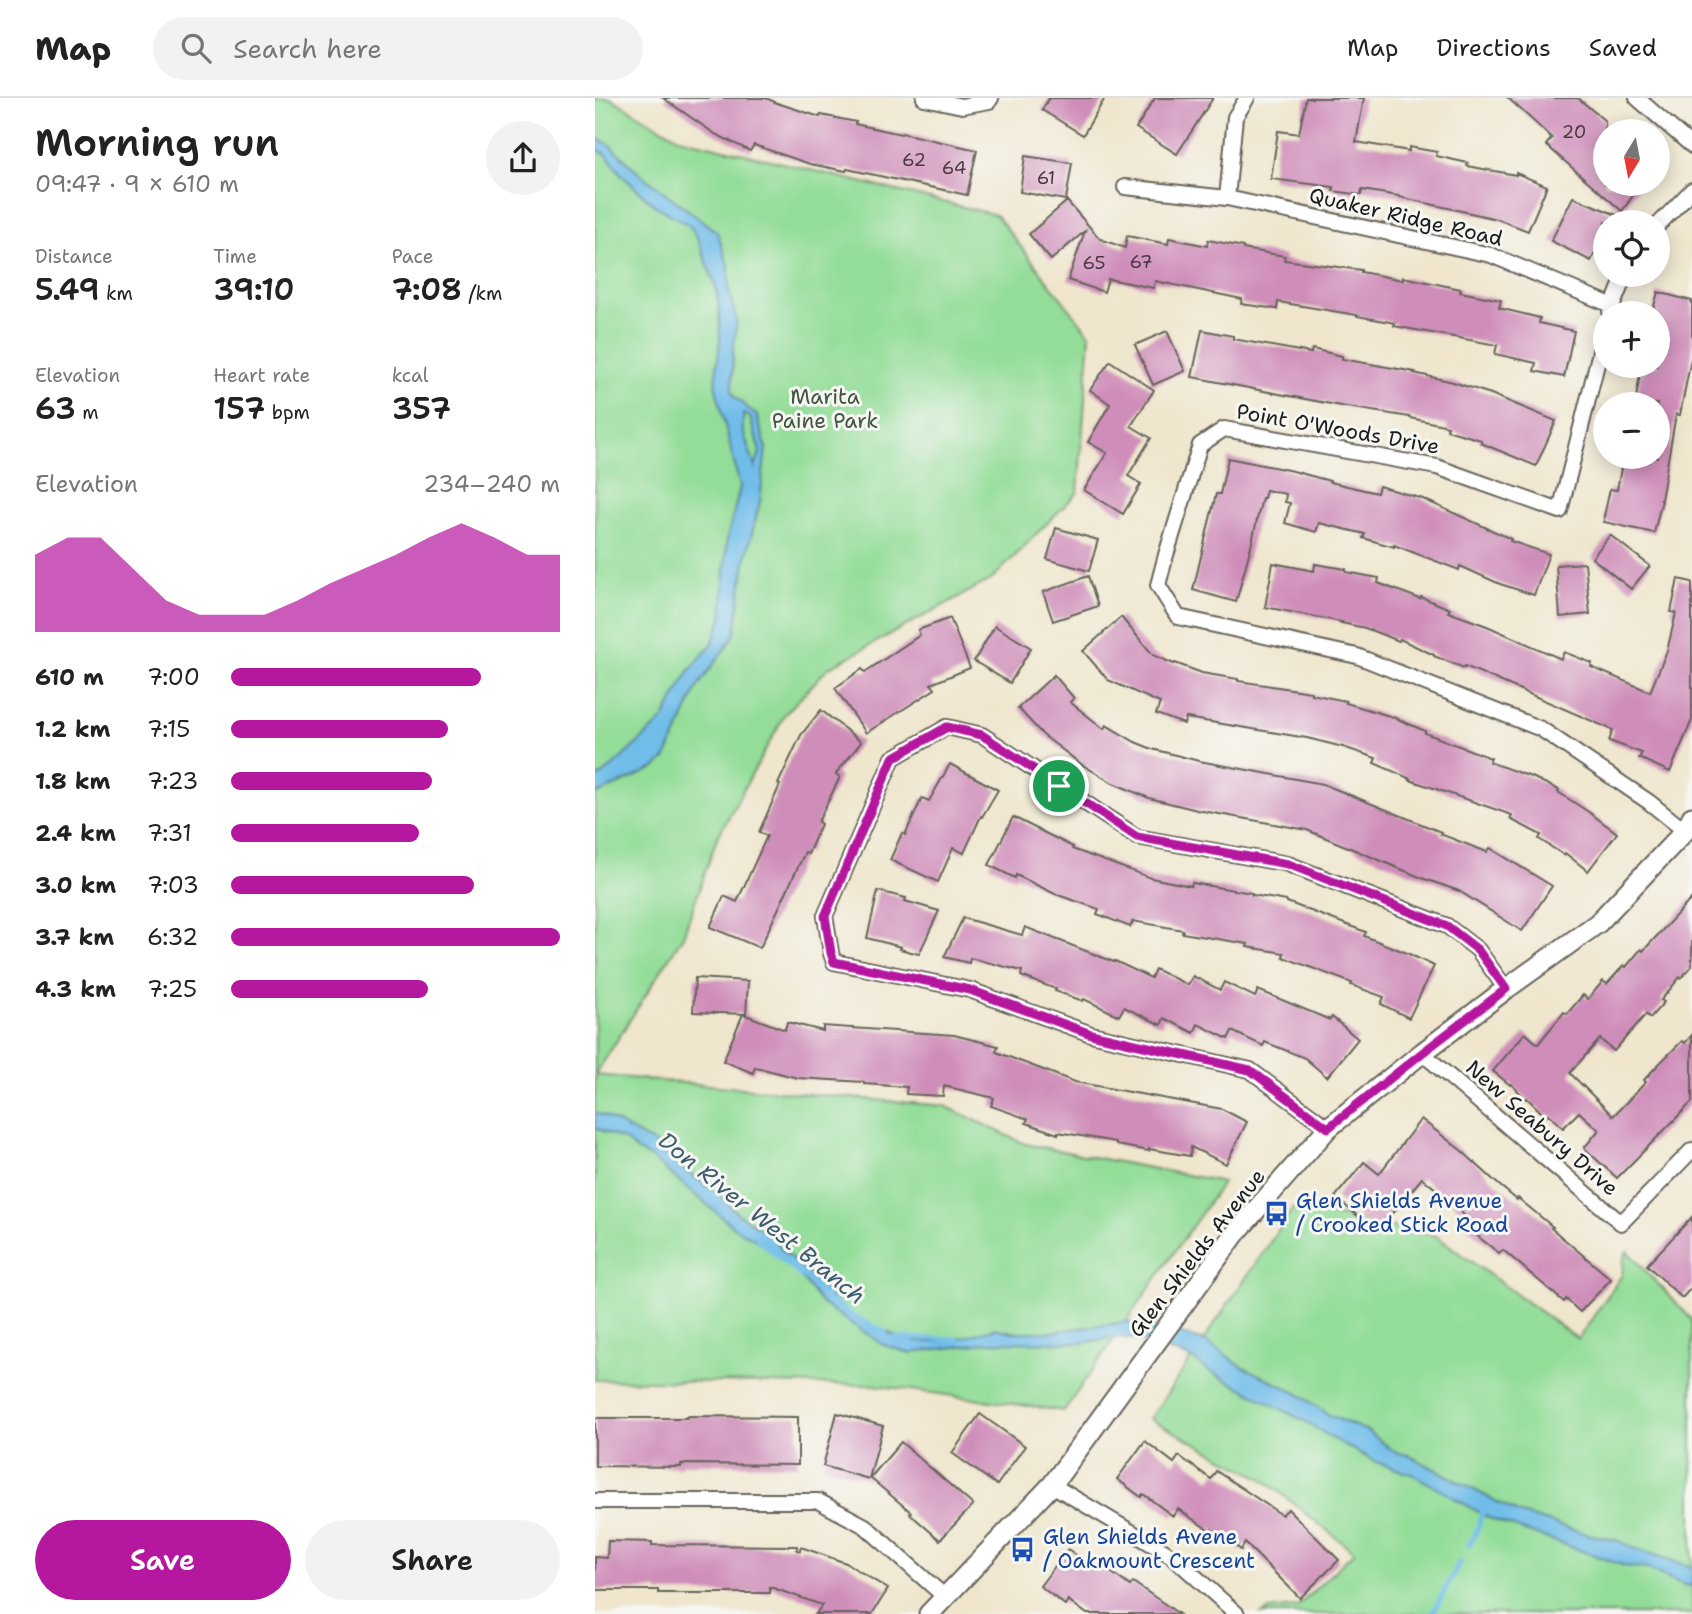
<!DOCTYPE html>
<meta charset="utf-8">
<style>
body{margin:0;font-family:"Shantell Sans",sans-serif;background:#f2f2f2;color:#222;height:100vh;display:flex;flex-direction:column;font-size:26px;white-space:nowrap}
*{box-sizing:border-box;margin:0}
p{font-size:23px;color:#767676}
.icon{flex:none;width:38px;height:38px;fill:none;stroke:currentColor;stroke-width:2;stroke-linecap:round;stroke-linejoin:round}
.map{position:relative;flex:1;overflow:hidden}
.details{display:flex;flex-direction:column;background:#fff;width:595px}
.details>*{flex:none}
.needle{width:46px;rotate:190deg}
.tools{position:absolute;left:998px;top:21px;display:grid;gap:14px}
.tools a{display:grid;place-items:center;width:77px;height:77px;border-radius:50%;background:#fff;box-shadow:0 4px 18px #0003;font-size:35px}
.pin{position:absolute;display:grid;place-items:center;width:60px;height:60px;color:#fff;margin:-30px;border:4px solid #fff;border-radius:50%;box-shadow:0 2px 7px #0007}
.round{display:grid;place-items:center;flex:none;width:74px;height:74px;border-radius:37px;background:#f2f2f2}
.overview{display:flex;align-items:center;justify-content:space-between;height:119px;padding:0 35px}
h1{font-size:38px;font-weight:600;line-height:52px}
.stats{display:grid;grid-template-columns:repeat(3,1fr);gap:10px;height:119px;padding:7px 35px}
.stats div{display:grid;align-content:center}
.stats b{font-size:30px;font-weight:600}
.stats small{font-size:19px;font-weight:400}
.stats p{font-size:19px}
.chart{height:196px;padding:14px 35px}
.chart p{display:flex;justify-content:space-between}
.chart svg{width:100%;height:126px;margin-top:7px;fill:#b5179e;opacity:.7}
.cta{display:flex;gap:14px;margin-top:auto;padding:14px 35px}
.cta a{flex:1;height:80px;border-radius:42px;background:#b5179e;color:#fff;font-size:28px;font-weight:600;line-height:80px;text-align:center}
.cta a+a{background:#f2f2f2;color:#222}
ul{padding:0 35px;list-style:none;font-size:23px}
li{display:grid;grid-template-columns:112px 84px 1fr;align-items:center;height:52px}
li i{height:18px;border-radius:9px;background:#b5179e}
header{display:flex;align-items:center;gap:42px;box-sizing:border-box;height:98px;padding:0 35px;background:#fff;border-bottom:2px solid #e0e0e0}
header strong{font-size:33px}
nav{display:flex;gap:38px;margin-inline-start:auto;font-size:24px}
.search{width:490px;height:63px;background:#f2f2f2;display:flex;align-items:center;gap:18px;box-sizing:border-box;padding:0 24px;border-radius:38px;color:#767676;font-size:26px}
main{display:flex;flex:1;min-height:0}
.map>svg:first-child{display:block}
.green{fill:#93dd98;stroke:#587c5a;stroke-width:2}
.water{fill:#6fbdea;stroke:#466c83;stroke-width:2;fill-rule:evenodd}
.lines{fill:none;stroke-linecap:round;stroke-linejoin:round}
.stream{stroke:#6fbdea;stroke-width:5}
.building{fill:#cf8db9}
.street-casing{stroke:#66635a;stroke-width:18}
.secondary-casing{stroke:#66635a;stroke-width:23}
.street{stroke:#fff;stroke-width:14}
.secondary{stroke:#fff;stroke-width:19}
.route-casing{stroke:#fff;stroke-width:14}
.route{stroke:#b5179e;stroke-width:9}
.labels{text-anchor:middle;stroke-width:6;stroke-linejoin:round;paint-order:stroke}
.number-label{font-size:18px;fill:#493843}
.street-label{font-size:21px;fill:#1c1c1c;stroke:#f6f6f2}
.park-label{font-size:21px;fill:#405641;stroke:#f6f6f2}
.transit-label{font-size:21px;fill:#164399;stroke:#f6f6f2;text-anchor:start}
.water-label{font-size:23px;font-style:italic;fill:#3d5c6e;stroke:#f6f6f2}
</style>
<header>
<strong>Map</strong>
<div class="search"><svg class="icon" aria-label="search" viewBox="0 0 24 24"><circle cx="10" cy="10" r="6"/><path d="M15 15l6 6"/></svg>Search here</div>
<nav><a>Map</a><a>Directions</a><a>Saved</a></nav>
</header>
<main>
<section class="details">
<div class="overview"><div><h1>Morning run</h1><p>09:47 · 9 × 610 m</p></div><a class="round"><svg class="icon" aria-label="share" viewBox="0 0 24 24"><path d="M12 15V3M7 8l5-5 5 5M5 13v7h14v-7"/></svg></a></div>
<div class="stats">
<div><p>Distance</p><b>5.49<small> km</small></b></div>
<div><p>Time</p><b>39:10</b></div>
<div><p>Pace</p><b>7:08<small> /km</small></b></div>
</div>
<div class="stats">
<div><p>Elevation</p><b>63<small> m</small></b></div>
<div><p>Heart rate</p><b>157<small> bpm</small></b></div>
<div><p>kcal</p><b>357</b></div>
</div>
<div class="chart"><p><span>Elevation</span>234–240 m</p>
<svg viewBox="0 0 160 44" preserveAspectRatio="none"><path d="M0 44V17L10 11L20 11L30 22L40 33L50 38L60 38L70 38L80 33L90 27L100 22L110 17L120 11L130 6L140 11L150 17L160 17V44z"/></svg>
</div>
<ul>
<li><b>610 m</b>7:00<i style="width:76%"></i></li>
<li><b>1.2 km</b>7:15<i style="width:66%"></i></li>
<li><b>1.8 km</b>7:23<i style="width:61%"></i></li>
<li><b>2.4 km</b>7:31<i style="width:57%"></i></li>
<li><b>3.0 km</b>7:03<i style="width:74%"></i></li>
<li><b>3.7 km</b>6:32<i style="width:100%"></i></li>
<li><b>4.3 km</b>7:25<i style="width:60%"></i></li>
</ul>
<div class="cta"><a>Save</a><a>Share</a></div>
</section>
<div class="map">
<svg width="1097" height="1516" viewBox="0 0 1097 1516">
<rect width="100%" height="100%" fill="#f6f6f2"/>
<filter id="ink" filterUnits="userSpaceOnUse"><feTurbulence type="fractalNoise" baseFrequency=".0143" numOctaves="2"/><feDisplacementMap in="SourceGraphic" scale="14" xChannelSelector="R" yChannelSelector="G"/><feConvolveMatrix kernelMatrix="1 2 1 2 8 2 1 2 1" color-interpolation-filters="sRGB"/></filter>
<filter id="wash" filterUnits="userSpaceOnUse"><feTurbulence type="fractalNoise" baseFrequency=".00686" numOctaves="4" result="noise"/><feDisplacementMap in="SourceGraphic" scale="28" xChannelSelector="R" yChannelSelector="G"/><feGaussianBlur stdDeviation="1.57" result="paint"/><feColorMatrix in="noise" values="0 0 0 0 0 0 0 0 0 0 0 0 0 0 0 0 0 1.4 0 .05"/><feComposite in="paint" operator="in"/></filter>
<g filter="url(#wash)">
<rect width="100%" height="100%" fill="#efe6cd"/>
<g class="green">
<polygon points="0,0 15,0 84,40 401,117 495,237 483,394 397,481 233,570 190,616 122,740 88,838 0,977"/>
<polygon points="0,977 350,1008 430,1046 628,1084 469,1313 279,1287 0,1282"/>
<polygon points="699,1109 841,1138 983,1241 1027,1177 1029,1160 1032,1153 1097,1222 1097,1516 667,1516 674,1512 702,1509 759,1454 668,1381 555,1321"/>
</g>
<g class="water">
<path d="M0,40L14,46L44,75L122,134L134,170V193L142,224L138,253L137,292L139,298L162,318L171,349L165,404L150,463L140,536L102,590L71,660L60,670L0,697V680L9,676L68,622L94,573L117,546L127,520L132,441L145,389L120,286L125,242L124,210L121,190L103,141L95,128L59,107L26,76L11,56L0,51ZM148,316L155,319L165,354L160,369L148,333Z"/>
<polygon points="0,1015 10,1018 66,1049 82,1066 126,1098 142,1115 177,1138 189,1154 222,1181 246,1210 280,1231 291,1233 306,1241 333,1244 370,1239 401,1230 418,1234 454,1234 532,1224 558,1227 612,1244 648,1269 702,1295 736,1318 773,1333 800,1354 813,1357 923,1415 992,1436 1025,1443 1038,1450 1097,1469 1097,1488 1089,1487 1053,1471 1030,1468 896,1421 819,1377 781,1364 745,1345 711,1324 614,1273 596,1260 540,1241 524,1239 486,1245 398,1244 314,1255 289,1247 227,1206 199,1171 175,1150 140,1130 55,1059 42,1053 31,1043 0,1030"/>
</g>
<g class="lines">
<g class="stream">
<polyline points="163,1141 206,1178"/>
<polyline points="238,1203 256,1217 290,1234"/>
<polyline points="301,1240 362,1241"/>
<polyline points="874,1447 882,1432 888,1411"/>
<polyline points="837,1516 865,1464"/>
</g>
</g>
<g id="blocks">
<g class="building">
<polygon points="68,0 171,0 182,5 225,19 226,17 261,24 260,26 306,36 307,35 382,52 372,97 252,71 251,73 215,66 159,47 155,53 120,36"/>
<polygon points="454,0 510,0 488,37 447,12"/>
<polygon points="560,0 618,0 582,56 541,30"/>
<polygon points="711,0 769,0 761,44 814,53 814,49 842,54 841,58 873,65 872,68 921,77 921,75 952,88 933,133 902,121 804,99 804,98 767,92 766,97 738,93 739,89 676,81 683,33 704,36"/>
<polygon points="913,0 983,0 1010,23 1010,86 1047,86 1036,98 1037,99 1027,113 951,47 957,40"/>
<polygon points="430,58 477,65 471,102 425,94"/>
<polygon points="978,99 1039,124 1010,124 1010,135 996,163 956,143"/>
<polygon points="472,103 505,141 530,150 532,138 573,146 574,140 612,148 613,142 648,149 648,151 690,158 689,162 766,172 766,174 808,182 808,179 866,191 865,194 906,202 904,210 945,220 944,225 979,233 969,279 939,273 941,265 900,256 902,247 799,228 800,225 762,218 762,217 683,204 682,211 646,206 647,201 560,183 559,190 513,181 509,194 473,182 490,133 456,162 434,136"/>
<polygon points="1063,194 1097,203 1097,256 1085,317 1081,316 1066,402 1067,402 1059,435 1009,424 1009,418 1015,391 1022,392 1028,359 1062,359 1062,306 1040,306 1045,276 1047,277 1049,268 1062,268 1062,215 1057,215"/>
<polygon points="607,232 638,238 638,241 716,255 717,251 747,258 747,261 820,274 819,275 858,284 896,296 961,323 941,368 886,345 886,342 852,332 853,328 815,320 815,319 746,308 597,279"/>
<polygon points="572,233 590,273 558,287 540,247"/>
<polygon points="515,263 559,292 536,328 556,340 533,378 546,386 528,416 489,392 512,355 493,344 515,306 495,292"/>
<polygon points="633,360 698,373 735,383 735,384 782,395 784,388 828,401 916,441 915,443 954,456 939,497 905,486 865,468 864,472 799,447 799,449 768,440 770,436 724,425 721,434 690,425 695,405 690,404 691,396 671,392 669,400 667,400 657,444 641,504 598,492 621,396 625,396"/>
<polygon points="461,430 503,442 494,473 452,461"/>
<polygon points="1015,437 1055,468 1036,491 997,460"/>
<polygon points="678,465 719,473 720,466 751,471 751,474 784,480 783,485 825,501 826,499 855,511 853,514 892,528 966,561 969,554 997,565 996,569 1055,594 1072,553 1081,515 1076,514 1083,481 1097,484 1097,622 1075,674 1044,660 1047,655 1014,643 1018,632 870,568 869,570 839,558 839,557 805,541 804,543 770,530 746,525 747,524 670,509"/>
<polygon points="990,465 995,516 965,519 961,467"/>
<polygon points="493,478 503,508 458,523 448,494"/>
<polygon points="526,519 558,557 579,566 580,565 607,575 643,581 643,583 716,594 716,596 751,603 751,605 798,619 830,633 830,635 896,660 894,664 939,680 964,692 963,694 995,715 1022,735 993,773 970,755 969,757 944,741 946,737 915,721 917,717 815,682 816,681 779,665 781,660 748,649 712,640 591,620 589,626 561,616 565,605 513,582 488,553"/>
<polygon points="355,520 375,570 336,586 340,591 271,635 240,590 267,571 270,574 325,537 323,532"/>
<polygon points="400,528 436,550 415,585 379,563"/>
<polygon points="459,577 479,600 475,604 509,631 511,627 540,644 557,651 604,663 728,686 846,734 845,736 892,754 895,750 957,788 927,833 864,793 827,780 712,732 602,712 554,700 518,685 486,666 448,637 423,610"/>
<polygon points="226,612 266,644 241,676 245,679 223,724 226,726 213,756 210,754 165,850 115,829 129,798 142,804 172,738 164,734 185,687 183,686 206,637"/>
<polygon points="355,666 403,692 387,719 386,718 369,755 358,750 343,784 295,762 307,735 310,737 327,700 334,703"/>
<polygon points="418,719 478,749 477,751 556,780 596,788 597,785 657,795 657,797 692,803 692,804 771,834 769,838 812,855 839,868 814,920 786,906 789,899 756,887 757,885 688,859 689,855 652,849 653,846 587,835 588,832 538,823 535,829 502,816 504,811 460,796 421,777 420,780 394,767"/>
<polygon points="283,793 311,800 310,803 344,813 324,856 305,851 306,849 272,840"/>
<polygon points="1097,800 1097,868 1086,880 1085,879 1066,902 1069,904 1055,920 1051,916 1019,953 1005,941 975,975 1018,1018 1051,984 1049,982 1060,970 1087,943 1090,945 1097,937 1097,1004 1022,1080 989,1050 1004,1032 984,1014 968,1030 953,1016 951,1019 932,1000 931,1001 916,986 915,987 898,973 930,935 943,946 969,914 972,916 988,897 993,901 1008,883 1012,886 1029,867 1031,869 1046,851 1048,853"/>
<polygon points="368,820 427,837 430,829 519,864 520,863 556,880 560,871 593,887 598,878 625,892 629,884 660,899 663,892 735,922 737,919 763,941 732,979 710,960 670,944 668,948 637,933 633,941 603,926 599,935 569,920 566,927 529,909 524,918 489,901 488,903 460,893 461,891 426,878 427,873 375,860 374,865 349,859"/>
<polygon points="100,880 153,883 151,916 98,914"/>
<polygon points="148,916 190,932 192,924 228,933 228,928 359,937 403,948 401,954 480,984 627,1011 652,1024 631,1066 596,1049 595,1058 554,1051 554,1053 521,1047 521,1044 463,1034 463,1036 431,1025 433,1021 396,1008 399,1000 349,988 348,998 311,996 312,989 269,986 269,984 203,980 160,969 158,975 128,963"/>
<polygon points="826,1021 867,1053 904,1087 922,1102 923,1100 958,1129 956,1130 1016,1181 985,1214 971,1201 969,1204 908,1152 904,1155 886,1141 870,1127 874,1123 857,1104 827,1080 782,1134 740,1099 769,1064 784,1076"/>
<polygon points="1097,1119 1097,1189 1087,1200 1052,1167"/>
<polygon points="242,1315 288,1328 274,1381 228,1368"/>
<polygon points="385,1316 430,1348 402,1387 357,1355"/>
<polygon points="92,1318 203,1319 203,1367 86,1366 86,1369 0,1368 0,1320 92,1320"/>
<polygon points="550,1343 579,1365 584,1358 616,1381 621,1373 687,1417 693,1411 744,1462 705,1500 650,1445 646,1452 617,1431 615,1433 583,1411 578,1418 548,1396 546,1399 522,1381"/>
<polygon points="306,1344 378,1407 345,1442 315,1416 316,1414 275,1380"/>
<polygon points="13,1443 57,1444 57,1447 202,1448 202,1452 205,1453 206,1449 251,1465 293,1491 277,1516 221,1516 227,1507 175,1489 175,1495 63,1495 63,1492 0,1492 0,1459 12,1460"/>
<polygon points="473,1451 501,1472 505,1466 535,1488 538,1484 584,1516 492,1516 473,1502 470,1507 445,1488"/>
</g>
</g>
</g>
<g filter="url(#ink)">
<use href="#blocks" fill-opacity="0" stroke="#66635a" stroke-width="2"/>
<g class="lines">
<defs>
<g id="street">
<polyline points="329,0 367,8 394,3 396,0"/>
<polyline points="652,0 640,19 632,100 896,157 1016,207"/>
<polyline points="1042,0 1097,48"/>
<polyline points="530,89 632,100"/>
<polyline points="1062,128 1097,92"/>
<polyline points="1015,214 1030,177"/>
<polyline points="1010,234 965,413 842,369 629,331 605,347 571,457 563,487 583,519 762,558 946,631 1054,704 1090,733"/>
<polyline points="827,955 1026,1125 1097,1052"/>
<polyline points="733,1030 655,972 496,936 375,892 239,864 236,855 230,818 298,660 352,629 387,637 542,739 693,766 852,828 883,852 911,891"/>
<polyline points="457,1387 577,1458 642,1516"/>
<polyline points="0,1403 223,1403 270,1428 350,1499"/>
</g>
<polyline id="secondary" points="334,1516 457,1387 640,1136 733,1030 827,955 911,891 1003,825 1090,733 1097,719"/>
</defs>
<use href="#street" class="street-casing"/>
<use href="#secondary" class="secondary-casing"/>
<use href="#street" class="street"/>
<use href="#secondary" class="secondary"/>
</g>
</g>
<g class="lines" filter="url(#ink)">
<defs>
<polygon id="route" points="352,629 387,637 542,739 693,766 852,828 883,852 911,891 827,955 733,1030 655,972 496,936 375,892 239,864 236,855 230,818 298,660"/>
</defs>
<use href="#route" class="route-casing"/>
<use href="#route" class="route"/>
</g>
<defs>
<symbol id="bus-bare" viewBox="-9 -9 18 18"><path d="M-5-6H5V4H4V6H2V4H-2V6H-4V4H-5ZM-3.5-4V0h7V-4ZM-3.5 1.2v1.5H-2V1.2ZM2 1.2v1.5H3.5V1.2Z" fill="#1a4fb4" stroke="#f6f6f2" stroke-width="2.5" paint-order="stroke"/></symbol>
</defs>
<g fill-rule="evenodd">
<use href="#bus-bare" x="664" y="1098" width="35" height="35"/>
<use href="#bus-bare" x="410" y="1434" width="35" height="35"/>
</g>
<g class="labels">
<g class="number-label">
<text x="979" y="40">20</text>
<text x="319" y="68">62</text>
<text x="359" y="76">64</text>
<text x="451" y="86">61</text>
<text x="546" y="170">67</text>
<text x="499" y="171">65</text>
</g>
<g class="street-label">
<text transform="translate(811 119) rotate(13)" y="7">Quaker Ridge Road</text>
<text transform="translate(743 331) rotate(10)" y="7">Point O'Woods Drive</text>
<text transform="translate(947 1030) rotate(41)" y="7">New Seabury Drive</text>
<text transform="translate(602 1155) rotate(-52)" y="7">Glen Shields Avenue</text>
</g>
<g class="park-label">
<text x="230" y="306">Marita<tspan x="230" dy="24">Paine Park</tspan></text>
</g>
<g class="transit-label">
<text x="701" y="1110">Glen Shields Avenue<tspan x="701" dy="24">/ Crooked Stick Road</tspan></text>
<text x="448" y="1446">Glen Shields Avene<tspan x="448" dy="24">/ Oakmount Crescent</tspan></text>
</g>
<g class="water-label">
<text transform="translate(167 1120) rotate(39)" y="8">Don River West Branch</text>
</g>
</g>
</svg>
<div class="tools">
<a><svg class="needle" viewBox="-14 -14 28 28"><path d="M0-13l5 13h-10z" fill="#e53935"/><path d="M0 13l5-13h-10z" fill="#767676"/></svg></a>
<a><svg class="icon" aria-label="locate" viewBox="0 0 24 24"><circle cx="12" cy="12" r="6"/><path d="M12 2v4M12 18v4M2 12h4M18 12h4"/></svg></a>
<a>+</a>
<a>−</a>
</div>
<div class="pin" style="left:464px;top:688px;background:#1e9e55"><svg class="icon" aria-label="arrive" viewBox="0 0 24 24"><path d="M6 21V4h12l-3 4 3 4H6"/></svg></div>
</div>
</main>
